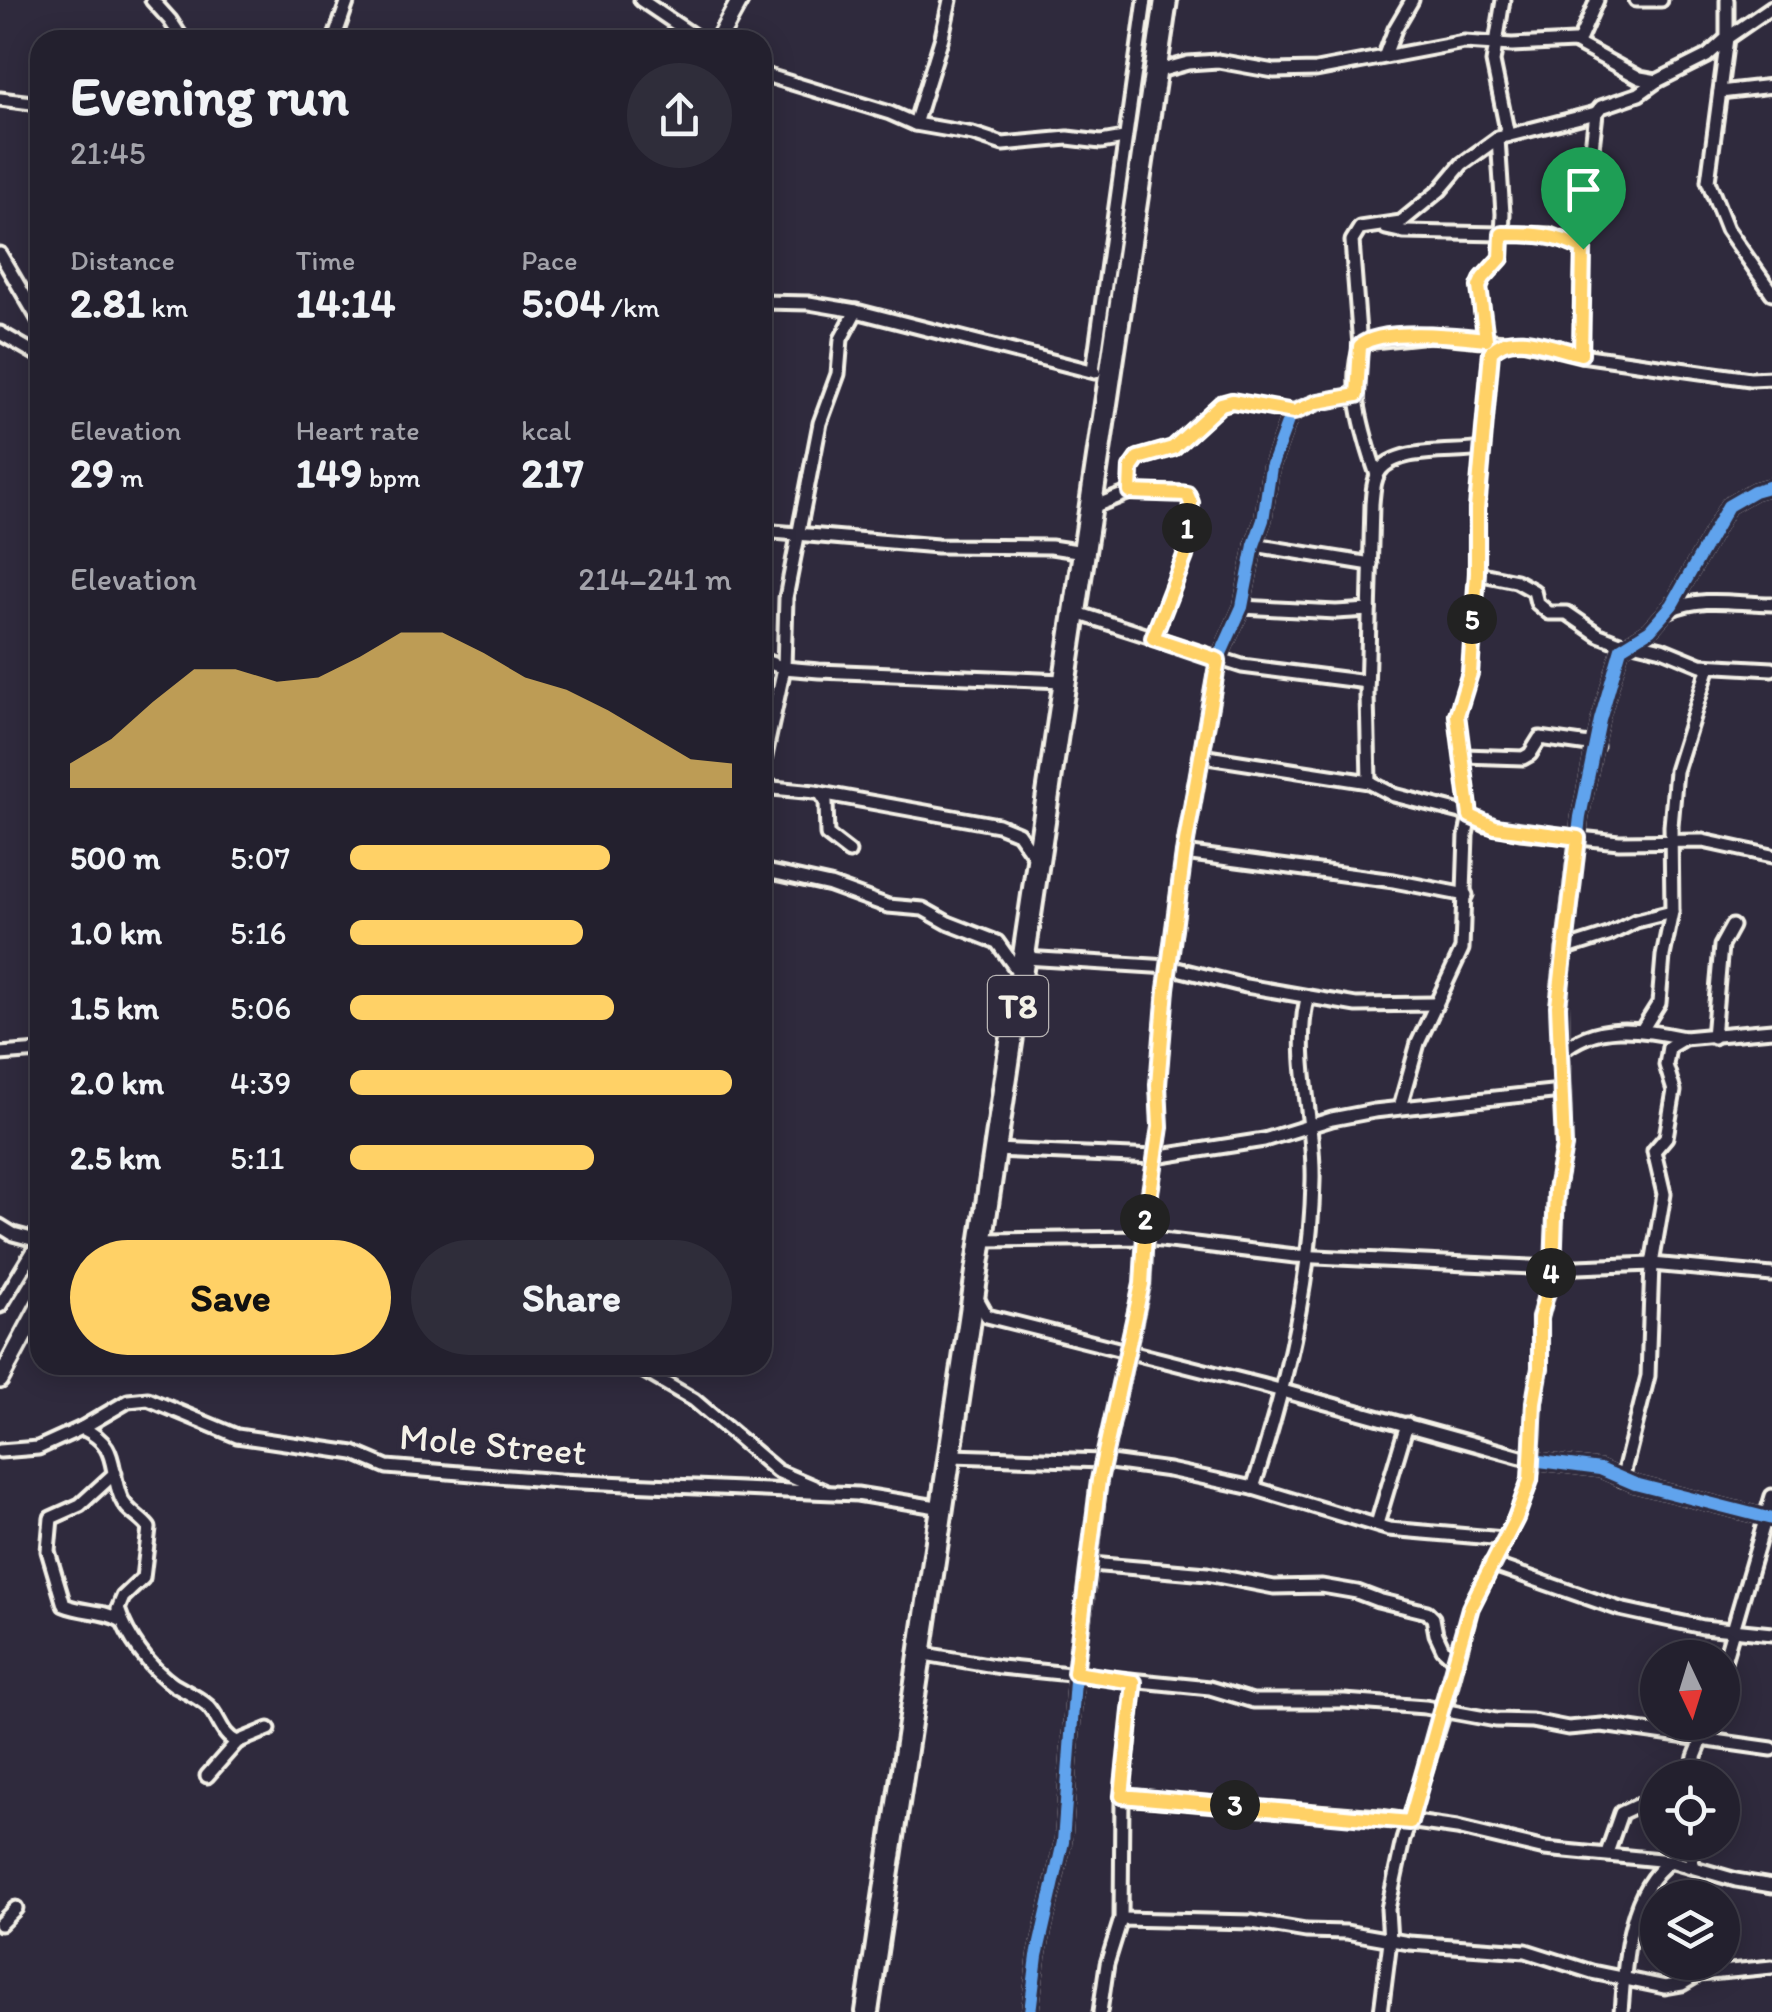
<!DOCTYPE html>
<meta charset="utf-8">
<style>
body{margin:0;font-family:Itim,sans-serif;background:#2f2d3a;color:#f1f3f6;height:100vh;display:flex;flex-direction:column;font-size:38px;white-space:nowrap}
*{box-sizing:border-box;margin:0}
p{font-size:32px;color:#a3a3aa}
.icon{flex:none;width:55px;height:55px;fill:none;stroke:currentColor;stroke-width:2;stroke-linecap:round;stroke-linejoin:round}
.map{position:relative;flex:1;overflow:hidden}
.panel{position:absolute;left:30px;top:30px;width:742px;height:1345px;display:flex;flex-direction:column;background:#23202e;border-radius:30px;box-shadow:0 5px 25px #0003,0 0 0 2px #403e4a}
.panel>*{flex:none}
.needle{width:65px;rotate:176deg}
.fabs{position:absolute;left:1640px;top:1640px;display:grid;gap:20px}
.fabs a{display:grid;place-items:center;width:100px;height:100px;border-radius:50%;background:#23202e;box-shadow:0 5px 25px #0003,0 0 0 2px #403e4a;font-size:50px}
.pin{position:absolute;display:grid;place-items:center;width:85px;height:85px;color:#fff;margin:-102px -42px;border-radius:50% 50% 50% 0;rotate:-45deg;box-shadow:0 0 10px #0007}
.pin .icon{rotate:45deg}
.km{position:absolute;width:50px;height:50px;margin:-25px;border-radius:50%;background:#222;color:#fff;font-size:28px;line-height:50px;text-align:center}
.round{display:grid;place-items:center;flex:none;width:105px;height:105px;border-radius:52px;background:#2f2d3a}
.headline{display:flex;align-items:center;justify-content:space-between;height:170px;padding:0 40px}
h1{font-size:55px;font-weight:700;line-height:75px}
.metrics{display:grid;grid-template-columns:repeat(3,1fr);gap:15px;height:170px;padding:10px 40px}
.metrics div{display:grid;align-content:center}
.metrics b{font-size:42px;font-weight:700}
.metrics small{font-size:28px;font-weight:400}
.metrics p{font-size:28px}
.chart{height:280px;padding:20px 40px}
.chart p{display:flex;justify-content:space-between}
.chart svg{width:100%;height:180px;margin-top:10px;fill:#ffd166;opacity:.7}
.primary-button{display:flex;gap:20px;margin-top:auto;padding:20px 40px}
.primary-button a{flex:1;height:115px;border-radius:60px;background:#ffd166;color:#111;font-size:40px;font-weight:700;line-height:115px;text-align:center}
.primary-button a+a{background:#2f2d3a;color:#f1f3f6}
ul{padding:0 40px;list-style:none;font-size:32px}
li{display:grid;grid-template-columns:160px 120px 1fr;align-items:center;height:75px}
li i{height:25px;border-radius:12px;background:#ffd166}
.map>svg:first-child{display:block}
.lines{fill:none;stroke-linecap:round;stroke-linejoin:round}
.street-casing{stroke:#f4f1e8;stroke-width:19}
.secondary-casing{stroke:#f4f1e8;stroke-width:22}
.highway-casing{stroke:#f4f1e8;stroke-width:28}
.street{stroke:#2f2a3d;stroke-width:11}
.secondary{stroke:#2f2a3d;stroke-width:15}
.highway{stroke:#2f2a3d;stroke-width:20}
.cycleway-casing{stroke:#2f2a3d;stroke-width:19}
.cycleway{stroke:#60a3ed;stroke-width:12}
.route-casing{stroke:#fff;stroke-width:20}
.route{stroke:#ffd166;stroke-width:12}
.labels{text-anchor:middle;stroke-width:10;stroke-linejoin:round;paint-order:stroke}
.shield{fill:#2f2a3d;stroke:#b9b5b5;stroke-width:2.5}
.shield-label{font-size:35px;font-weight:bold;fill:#f4f1e8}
.street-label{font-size:38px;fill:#f4f1e8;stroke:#2f2a3d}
</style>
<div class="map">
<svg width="1772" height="2012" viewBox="0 0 1772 2012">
<rect width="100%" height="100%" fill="#2f2a3d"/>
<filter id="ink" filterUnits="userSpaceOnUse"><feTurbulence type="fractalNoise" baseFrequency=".01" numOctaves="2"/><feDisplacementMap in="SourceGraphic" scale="20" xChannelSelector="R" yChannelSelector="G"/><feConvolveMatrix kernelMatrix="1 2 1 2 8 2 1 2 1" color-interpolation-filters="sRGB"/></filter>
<g filter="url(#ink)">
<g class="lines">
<defs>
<g id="street">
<polyline points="152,0 170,20 183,40"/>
<polyline points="641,0 700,40"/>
<polyline points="1503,0 1493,62 1508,135"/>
<polyline points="1636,0 1661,0"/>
<polyline points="1772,7 1727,38 1708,181 1727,229 1772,293"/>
<polyline points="334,40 348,0"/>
<polyline points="1578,43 1597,0"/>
<polyline points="1385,55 1395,29 1412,0"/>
<polyline points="1155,72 1188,63 1218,61 1274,71 1316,70 1464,42 1512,45 1574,42 1640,78 1657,81"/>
<polyline points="762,74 890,113 915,124 973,134 1003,144 1068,138 1101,142 1124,138"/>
<polyline points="1720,92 1772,86"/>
<polyline points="0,99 40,104"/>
<polyline points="915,124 942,37 950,0"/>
<polyline points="1386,228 1404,232 1550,235 1583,249"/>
<polyline points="0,254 40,322"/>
<polyline points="762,302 809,303 856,311 1095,372"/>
<polyline points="0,333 40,356"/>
<polyline points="1485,339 1479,287 1483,278 1501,258 1503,214 1498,138"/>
<polyline points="1360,346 1352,241 1360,228 1401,222 1440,190 1462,164 1498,138 1596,113"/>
<polyline points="1581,355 1583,227 1596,113 1601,107 1639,94 1657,81 1707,56 1727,38 1727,0"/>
<polyline points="1093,370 1145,0"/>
<path d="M1377,475C1365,440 1344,375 1364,342L1430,335L1504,342"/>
<polyline points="1772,486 1754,491 1728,506 1672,605 1650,630 1621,648 1600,720 1580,817 1560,983 1564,1146 1556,1190 1553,1268 1540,1318 1540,1368 1534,1403 1532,1460 1600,1469 1635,1484 1772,1519"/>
<polyline points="1130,492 1131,468 1138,458 1173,448 1221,404 1232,401 1293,412"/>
<polyline points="1090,508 1130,492 1183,493 1189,496 1191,503 1185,556 1153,638"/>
<polyline points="762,531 937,546 1051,547 1084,552"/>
<polyline points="1254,545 1371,564"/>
<polyline points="1477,573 1516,581 1534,591 1537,603 1549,613 1567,613 1599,635 1625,645"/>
<polyline points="1242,607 1336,612 1369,610"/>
<path d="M1670,610C1704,595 1736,604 1772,604"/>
<polyline points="1077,613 1242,666 1367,682"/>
<polyline points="1633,642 1662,649 1701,665 1772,669"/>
<polyline points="762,660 784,668 819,671 1063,681"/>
<polyline points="1201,756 1369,782 1394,795 1461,812 1486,825 1520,832 1619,842 1703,841 1772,856"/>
<polyline points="1464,756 1523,758 1530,754 1540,738 1596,746"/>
<polyline points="762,770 784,668 786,598 820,423 838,374 841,339 856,311"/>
<path d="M1369,782L1367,695L1372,504C1373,494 1373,481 1379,472C1395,446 1454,454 1481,449"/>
<polyline points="762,787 815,792 998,825 1018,833 1035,857"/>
<polyline points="821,794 826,802 827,835 849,852"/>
<polyline points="1184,853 1394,881 1466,895"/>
<polyline points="762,870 830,885 888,906 923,909 948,923 997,942 1022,977"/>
<polyline points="1564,949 1608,935 1636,921 1672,912"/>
<polyline points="1025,958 1169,967 1246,986 1356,1005 1434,1004"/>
<polyline points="1642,1030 1659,1003 1663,956 1672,912 1671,826 1676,771 1709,666"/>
<polyline points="1713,1037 1721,946 1732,926"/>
<path d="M1560,1053C1596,1021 1639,1029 1684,1038"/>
<polyline points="0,1054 40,1051"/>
<polyline points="1400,1107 1418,1043 1462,949 1466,835 1470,816 1457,715 1470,673 1477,573 1477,509 1491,351 1504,342 1522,341 1581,355 1750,379 1772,378"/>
<polyline points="995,1150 1155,1157 1264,1140 1332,1119 1374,1111 1561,1091"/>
<polyline points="0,1226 13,1234 39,1241"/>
<polyline points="982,1240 1145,1238 1295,1256 1553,1268 1652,1264 1772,1275"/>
<polyline points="978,1300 987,1316 1261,1385 1532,1460 1530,1480 1516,1518 1471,1608 1444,1711 1403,1840 1388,1909 1390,1941 1381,2012"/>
<polyline points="0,1306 40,1240"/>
<polyline points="634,1365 694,1400 777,1471 824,1491"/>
<path d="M82,1428C120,1446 108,1466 121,1498C126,1511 141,1517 149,1528L143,1578L123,1597L118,1609C127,1637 149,1668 174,1685C186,1692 198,1697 208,1706C220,1718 221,1735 237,1742"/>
<polyline points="0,1451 38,1448 82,1428 128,1401 148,1399 237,1436 354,1453 387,1467 559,1481 857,1494 943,1508"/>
<polyline points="952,1456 1103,1461 1169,1470 1253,1488 1389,1529 1504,1539"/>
<path d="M115,1473L80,1505L51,1518L48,1551L64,1605C83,1613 105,1610 122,1621"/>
<polyline points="1622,1479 1648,1376 1652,1264 1664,1194 1654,1151 1666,1137 1674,1091 1666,1065 1669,1047 1684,1038 1772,1030"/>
<path d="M1253,1488C1284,1393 1311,1282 1313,1181C1315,1120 1293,1059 1307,998"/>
<polyline points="1377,1524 1407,1424"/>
<polyline points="1091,1564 1207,1574 1274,1587 1322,1586 1357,1592 1378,1600 1427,1612 1433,1618 1436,1634 1443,1649 1455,1660"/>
<polyline points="1491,1564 1620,1609 1703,1627 1772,1634"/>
<polyline points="919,1653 1000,1667 1210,1688 1253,1701 1344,1701 1425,1707 1496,1720 1532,1721 1568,1728 1602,1725 1772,1749"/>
<polyline points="1722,1668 1772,1496"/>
<polyline points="207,1776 237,1742 269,1729"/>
<polyline points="1691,1778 1695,1757 1709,1722"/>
<polyline points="1122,1797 1380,1817 1457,1828 1545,1849 1670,1861 1736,1880 1772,1886"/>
<polyline points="1686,1842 1694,1867"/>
<polyline points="1607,1853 1621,1813 1636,1806 1658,1803"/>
<polyline points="1121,1919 1252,1922 1306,1931 1346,1932 1409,1943 1526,1951 1592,1972 1665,1987 1682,1984 1699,1974 1772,1967"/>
<polyline points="0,1924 16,1908"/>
<polyline points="1030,2012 1037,1956 1063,1842 1077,1654 1086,1599 1099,1480 1143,1284 1146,1219 1160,1127 1158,1085 1166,989 1184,853 1218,660 1242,607 1254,545 1263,520 1271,467 1289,418 1297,410 1319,402 1357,395"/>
<polyline points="1100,2012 1107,1964 1121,1919 1122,1797 1135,1682"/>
<path d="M1621,2012C1625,1963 1627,1892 1670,1861"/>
</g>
<g id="secondary">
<polyline points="718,40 740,0"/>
<polyline points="0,1380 40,1305"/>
</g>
<polyline id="highway" points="867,2012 1166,0"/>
</defs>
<use href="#street" class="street-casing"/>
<use href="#secondary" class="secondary-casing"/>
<use href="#highway" class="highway-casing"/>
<use href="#street" class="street"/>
<use href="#secondary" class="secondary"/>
<use href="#highway" class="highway"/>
<defs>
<g id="cycleway">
<polyline points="1772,486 1754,491 1728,506 1672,605 1650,630 1621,648 1600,720 1580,817 1560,983 1564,1146 1556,1190 1553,1268 1540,1318 1540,1368 1534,1403 1532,1460 1600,1469 1635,1484 1772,1519"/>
<polyline points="1030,2012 1037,1956 1063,1842 1077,1654 1086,1599 1099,1480 1143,1284 1146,1219 1160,1127 1158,1085 1166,989 1184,853 1218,660 1242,607 1254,545 1263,520 1271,467 1289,418 1297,410 1319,402 1357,395"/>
</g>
</defs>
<use href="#cycleway" class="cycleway-casing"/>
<use href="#cycleway" class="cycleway"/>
</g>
</g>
<g class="lines" filter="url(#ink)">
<defs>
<path id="route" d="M1502,234C1532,234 1556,234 1583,249L1581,354C1554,349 1512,328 1491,352L1477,509V573L1470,673L1457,715L1470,816L1495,827L1578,838L1558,1006L1564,1146L1556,1190L1553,1268L1540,1318V1368L1534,1402L1530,1480L1516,1518L1470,1608L1410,1822L1122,1796L1134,1682L1075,1673L1099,1480L1142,1284L1146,1219L1160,1127L1158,1085L1166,989L1184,853L1218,660L1153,638L1185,556L1191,503L1187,494L1130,492L1131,468L1138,458L1173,448L1221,404L1232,401L1294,412L1318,402L1357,395L1360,346C1380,327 1458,336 1486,339L1479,287L1483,278L1501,258Z"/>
</defs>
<use href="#route" class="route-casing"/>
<use href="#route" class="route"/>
</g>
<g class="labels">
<rect class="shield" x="988" y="976" width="60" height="60" rx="8"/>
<g class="shield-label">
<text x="1018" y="1018">T8</text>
</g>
<g class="street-label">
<text transform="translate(493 1444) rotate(5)" y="13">Mole Street</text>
</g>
</g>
</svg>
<div class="fabs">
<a><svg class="needle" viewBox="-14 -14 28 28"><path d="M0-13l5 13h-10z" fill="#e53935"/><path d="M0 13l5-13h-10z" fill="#a3a3aa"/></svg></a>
<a><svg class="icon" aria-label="locate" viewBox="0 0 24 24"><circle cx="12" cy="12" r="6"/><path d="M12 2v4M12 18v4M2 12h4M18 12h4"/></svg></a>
<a><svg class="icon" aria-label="layers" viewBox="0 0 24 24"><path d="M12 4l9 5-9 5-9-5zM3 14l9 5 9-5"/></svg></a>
</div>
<div class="pin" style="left:1583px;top:249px;background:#1e9e55"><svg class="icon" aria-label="arrive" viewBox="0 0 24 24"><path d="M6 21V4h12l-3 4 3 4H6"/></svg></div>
<b class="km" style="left:1187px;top:528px">1</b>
<b class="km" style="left:1145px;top:1219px">2</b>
<b class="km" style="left:1235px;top:1805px">3</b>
<b class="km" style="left:1551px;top:1273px">4</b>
<b class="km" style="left:1472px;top:619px">5</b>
<section class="panel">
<div class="headline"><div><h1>Evening run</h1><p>21:45</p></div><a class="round"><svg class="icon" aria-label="share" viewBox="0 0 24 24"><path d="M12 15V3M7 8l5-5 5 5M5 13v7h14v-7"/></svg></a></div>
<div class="metrics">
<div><p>Distance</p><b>2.81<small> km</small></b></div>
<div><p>Time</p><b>14:14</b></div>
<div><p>Pace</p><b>5:04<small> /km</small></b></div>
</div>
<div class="metrics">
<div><p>Elevation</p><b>29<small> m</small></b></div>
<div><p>Heart rate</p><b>149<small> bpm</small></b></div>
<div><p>kcal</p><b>217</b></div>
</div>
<div class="chart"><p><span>Elevation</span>214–241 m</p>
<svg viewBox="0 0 160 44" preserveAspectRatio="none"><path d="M0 44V38L10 32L20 23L30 15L40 15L50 18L60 17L70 12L80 6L90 6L100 11L110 17L120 20L130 25L140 31L150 37L160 38V44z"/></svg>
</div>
<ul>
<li><b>500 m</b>5:07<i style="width:68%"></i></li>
<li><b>1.0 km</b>5:16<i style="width:61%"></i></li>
<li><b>1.5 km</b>5:06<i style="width:69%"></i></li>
<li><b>2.0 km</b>4:39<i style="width:100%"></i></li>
<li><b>2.5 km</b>5:11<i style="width:64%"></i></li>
</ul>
<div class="primary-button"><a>Save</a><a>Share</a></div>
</section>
</div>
